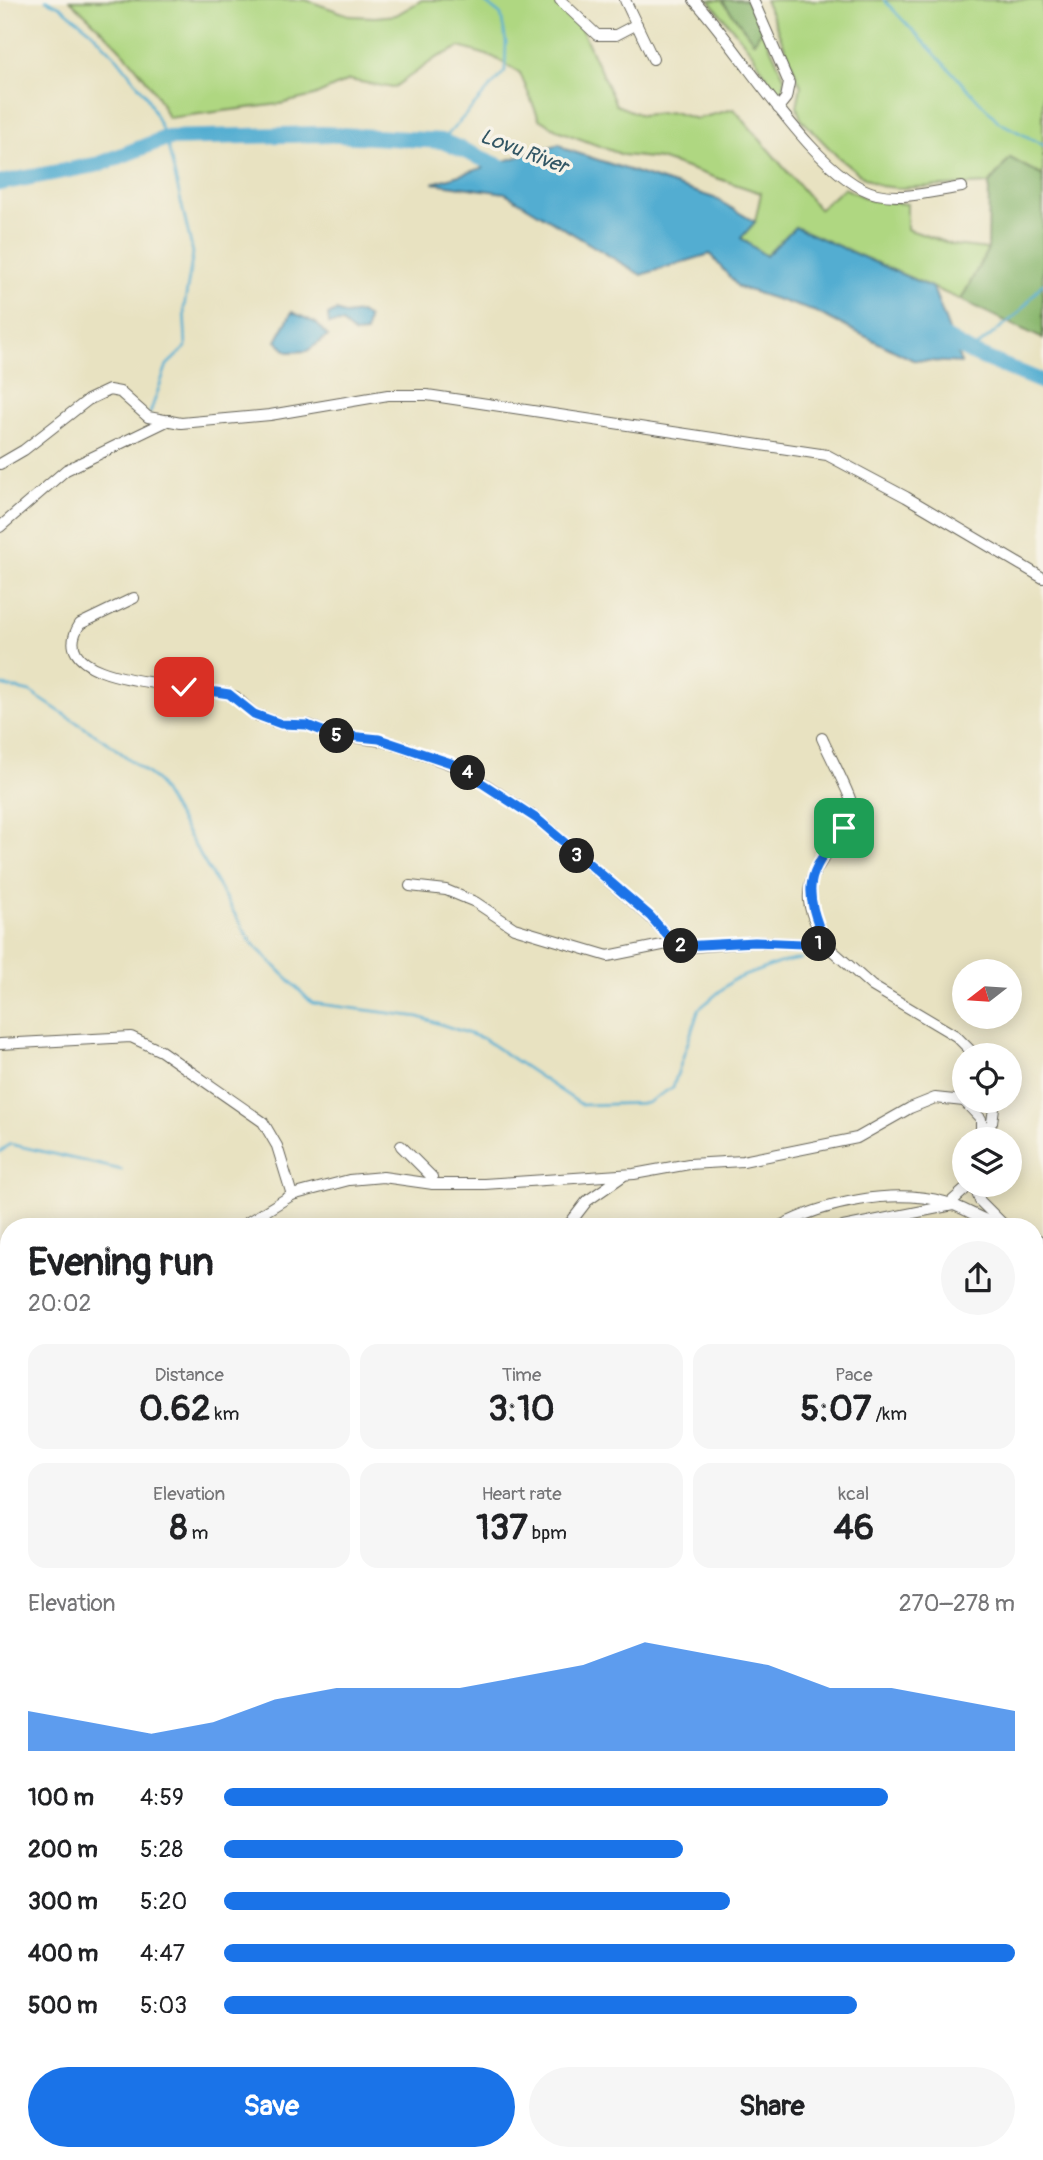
<!DOCTYPE html>
<meta charset="utf-8">
<style>
body{margin:0;font-family:Pangolin,sans-serif;background:#f6f6f6;color:#202124;height:100vh;display:flex;flex-direction:column;font-size:26px;white-space:nowrap}
*{box-sizing:border-box;margin:0}
p{font-size:23px;color:#757577}
.icon{flex:none;width:38px;height:38px;fill:none;stroke:currentColor;stroke-width:2;stroke-linecap:round;stroke-linejoin:round}
.map{position:relative;flex:1;overflow:hidden}
.drawer{position:absolute;left:0px;top:1218px;width:1043px;height:943px;display:flex;flex-direction:column;background:#fff;border-radius:28px 28px 0 0;box-shadow:0 4px 18px #0003}
.drawer>*{flex:none}
.needle{width:46px;rotate:253deg}
.fabs{position:absolute;left:952px;top:959px;display:grid;gap:14px}
.fabs a{display:grid;place-items:center;width:70px;height:70px;border-radius:50%;background:#fff;box-shadow:0 4px 18px #0003;font-size:35px}
.pin{position:absolute;display:grid;place-items:center;width:60px;height:60px;color:#fff;margin:-30px;border-radius:14px;box-shadow:0 4px 10px #0006}
.km{position:absolute;width:35px;height:35px;margin:-18px;border-radius:50%;background:#222;color:#fff;font-size:19px;line-height:35px;text-align:center}
.round{display:grid;place-items:center;flex:none;width:74px;height:74px;border-radius:37px;background:#f6f6f6}
.summary{display:flex;align-items:center;justify-content:space-between;height:119px;padding:0 28px}
h1{font-size:38px;font-weight:700;line-height:52px}
.metrics{display:grid;grid-template-columns:repeat(3,1fr);gap:10px;height:119px;padding:7px 28px}
.metrics div{display:grid;align-content:center;border-radius:18px;background:#f6f6f6;text-align:center}
.metrics b{font-size:35px;font-weight:700}
.metrics small{font-size:19px;font-weight:400}
.metrics p{font-size:19px}
.chart{height:196px;padding:14px 28px}
.chart p{display:flex;justify-content:space-between}
.chart svg{width:100%;height:126px;margin-top:7px;fill:#1a73e8;opacity:.7}
.cta{display:flex;gap:14px;margin-top:auto;padding:14px 28px}
.cta a{flex:1;height:80px;border-radius:42px;background:#1a73e8;color:#fff;font-size:28px;font-weight:700;line-height:80px;text-align:center}
.cta a+a{background:#f6f6f6;color:#202124}
ul{padding:0 28px;list-style:none;font-size:23px}
li{display:grid;grid-template-columns:112px 84px 1fr;align-items:center;height:52px}
li i{height:18px;border-radius:9px;background:#1a73e8}
.map>svg:first-child{display:block}
.green{fill:#afd781;stroke:#667a4e;stroke-width:2}
.forest{fill:#8bb86f;stroke:#546a46;stroke-width:2}
.water{fill:#53add1;stroke:#386476;stroke-width:2}
.lines{fill:none;stroke-linecap:round;stroke-linejoin:round}
.stream{stroke:#53add1;stroke-width:2.5}
.river{stroke:#53add1;stroke-width:16}
.minor-casing{stroke:#636156;stroke-width:12}
.minor{stroke:#fff;stroke-width:10}
.route-casing{stroke:#fff;stroke-width:14}
.route{stroke:#1a73e8;stroke-width:9}
.labels{text-anchor:middle;stroke-width:7;stroke-linejoin:round;paint-order:stroke}
.water-label{font-size:21px;font-style:italic;fill:#325664;stroke:#f7f3e8}
</style>
<div class="map">
<svg width="1043" height="2160" viewBox="0 0 1043 2160">
<rect width="100%" height="100%" fill="#f7f3e8"/>
<filter id="ink" filterUnits="userSpaceOnUse"><feTurbulence type="fractalNoise" baseFrequency=".0143" numOctaves="2"/><feDisplacementMap in="SourceGraphic" scale="14" xChannelSelector="R" yChannelSelector="G"/><feConvolveMatrix kernelMatrix="1 2 1 2 8 2 1 2 1" color-interpolation-filters="sRGB"/></filter>
<filter id="wash" filterUnits="userSpaceOnUse"><feTurbulence type="fractalNoise" baseFrequency=".00686" numOctaves="4" result="noise"/><feDisplacementMap in="SourceGraphic" scale="28" xChannelSelector="R" yChannelSelector="G"/><feGaussianBlur stdDeviation="1.57" result="paint"/><feColorMatrix in="noise" values="0 0 0 0 0 0 0 0 0 0 0 0 0 0 0 0 0 1.4 0 .05"/><feComposite in="paint" operator="in"/></filter>
<g filter="url(#wash)">
<rect width="100%" height="100%" fill="#e8e2c1"/>
<g class="green">
<path d="M70,0H306L352,16L375,17L396,15L422,0H556L581,28L616,105L641,115L673,112L696,119L734,109L819,209L844,188L870,200L907,204V229L953,245L988,249L961,300L795,227L766,256L740,238L755,222L761,193L660,159L623,155L562,132L539,119L520,73L493,57L460,47L436,58L393,88L349,80L314,96L280,104L168,118C149,71 105,34 70,0Z"/>
<polygon points="709,0 722,0 754,41 762,29 785,79 783,94 776,91 751,51"/>
<polygon points="765,0 1043,0 1043,176 1010,158 989,184 898,188 880,186 863,177 837,156 801,119 797,107 801,86"/>
</g>
<g class="forest">
<polygon points="722,0 746,0 762,29 754,42"/>
<polygon points="1010,158 1043,176 1043,339 961,300 988,249 989,184"/>
</g>
<g class="water">
<polygon points="560,144 565,149 714,198 755,222 741,238 766,256 795,227 933,288 961,363 913,360 816,312 738,287 710,254 641,275 505,193 433,183"/>
<polygon points="336,311 346,315 360,313 368,318 366,333 355,334 342,323 329,324 328,315"/>
<polygon points="292,312 316,323 328,336 307,351 288,352 276,341"/>
<polygon points="0,1737 9,1742 9,1840 0,1832"/>
<polygon points="1043,1765 1043,1882 1034,1882 1034,1766"/>
</g>
<g class="lines">
<g class="stream">
<polyline points="46,0 61,7 90,30 118,59 146,95 166,138 193,253 184,308 186,347 167,365 150,413"/>
<polyline points="884,0 999,122 1043,145"/>
<polyline points="442,141 505,71 506,42 501,15 482,0"/>
<polyline points="970,352 1019,313 1043,283"/>
<polyline points="0,685 30,692 111,745 156,780 251,942 312,1003 419,1017 482,1038 582,1105 647,1103 673,1087 699,1009 733,980 779,963 801,959"/>
<polyline points="0,1152 10,1144 122,1170"/>
<polyline points="0,1388 9,1374"/>
<polyline points="1034,1471 1043,1486"/>
<polyline points="0,1898 9,1882"/>
<polyline points="623,2152 633,2160"/>
<polyline points="269,2160 271,2152"/>
</g>
<g class="river">
<polyline points="0,183 100,164 166,138 322,134 442,141 513,172"/>
<polyline points="935,332 970,352 1043,382"/>
</g>
</g>
</g>
<g filter="url(#ink)">
<g class="lines">
<defs>
<g id="minor">
<polyline points="560,0 597,35 616,35 637,24"/>
<polyline points="625,0 653,59"/>
<path d="M694,0C738,46 817,181 877,194C905,200 935,191 962,187"/>
<polyline points="753,0 789,83 786,98 778,108"/>
<polyline points="0,464 24,450 88,400 109,390 120,392 148,417 181,423 270,415 388,395 427,395 827,455 906,497 1043,578"/>
<polyline points="0,527 66,470 169,420"/>
<path d="M134,598L80,624C45,677 159,683 186,687C199,689 211,692 224,693L236,697L254,714L281,724L309,725L330,734L389,742L461,768L537,819L650,917L676,944"/>
<path d="M822,738C827,750 851,796 851,802C853,839 806,860 809,900C810,915 820,931 826,945"/>
<polyline points="410,886 446,890 475,902 514,928 608,956 667,944 691,947 755,942 826,945 872,986 956,1036 975,1055"/>
<polyline points="0,1044 131,1037 161,1051 263,1122 277,1146 292,1195"/>
<polyline points="964,1101 981,1119 981,1139"/>
<polyline points="983,1134 992,1122 995,1101"/>
<polyline points="401,1146 432,1177 433,1184"/>
<polyline points="974,1185 980,1201 1003,1224"/>
<polyline points="950,1203 970,1185"/>
<polyline points="240,1227 292,1195 349,1180 383,1177 433,1184 484,1184 634,1174 689,1164 743,1161 857,1138 910,1108 935,1098 964,1101"/>
<polyline points="567,1227 587,1201 623,1176"/>
<path d="M778,1227C825,1202 893,1188 945,1202C966,1208 983,1222 1005,1226"/>
<polyline points="843,1227 953,1205"/>
<polyline points="1034,1238 1043,1242"/>
<polyline points="0,1282 9,1275"/>
<polyline points="1034,1283 1043,1282"/>
<polyline points="0,1639 9,1629"/>
<polyline points="1034,1651 1043,1649"/>
<polyline points="0,1700 9,1716"/>
<polyline points="17,2160 19,2152"/>
</g>
</defs>
<use href="#minor" class="minor-casing"/>
<use href="#minor" class="minor"/>
</g>
</g>
<g class="lines" filter="url(#ink)">
<defs>
<path id="route" d="M184,687L229,694L254,714L281,724L307,725L330,734L379,739L451,763L537,819L650,916L672,941L682,946L755,942L826,945C803,888 804,877 844,828"/>
</defs>
<use href="#route" class="route-casing"/>
<use href="#route" class="route"/>
</g>
<g class="labels">
<g class="water-label">
<text transform="translate(524 151) rotate(21)" y="7">Lovu River</text>
</g>
</g>
</svg>
<div class="fabs">
<a><svg class="needle" viewBox="-14 -14 28 28"><path d="M0-13l5 13h-10z" fill="#e53935"/><path d="M0 13l5-13h-10z" fill="#757577"/></svg></a>
<a><svg class="icon" aria-label="locate" viewBox="0 0 24 24"><circle cx="12" cy="12" r="6"/><path d="M12 2v4M12 18v4M2 12h4M18 12h4"/></svg></a>
<a><svg class="icon" aria-label="layers" viewBox="0 0 24 24"><path d="M12 4l9 5-9 5-9-5zM3 14l9 5 9-5"/></svg></a>
</div>
<div class="pin" style="left:844px;top:828px;background:#1e9e55"><svg class="icon" aria-label="arrive" viewBox="0 0 24 24"><path d="M6 21V4h12l-3 4 3 4H6"/></svg></div>
<div class="pin" style="left:184px;top:687px;background:#d93025"><svg class="icon" aria-label="check" viewBox="0 0 24 24"><path d="M5 12l5 5 9-10"/></svg></div>
<b class="km" style="left:819px;top:944px">1</b>
<b class="km" style="left:681px;top:946px">2</b>
<b class="km" style="left:577px;top:856px">3</b>
<b class="km" style="left:468px;top:773px">4</b>
<b class="km" style="left:337px;top:736px">5</b>
<section class="drawer">
<div class="summary"><div><h1>Evening run</h1><p>20:02</p></div><a class="round"><svg class="icon" aria-label="share" viewBox="0 0 24 24"><path d="M12 15V3M7 8l5-5 5 5M5 13v7h14v-7"/></svg></a></div>
<div class="metrics">
<div><p>Distance</p><b>0.62<small> km</small></b></div>
<div><p>Time</p><b>3:10</b></div>
<div><p>Pace</p><b>5:07<small> /km</small></b></div>
</div>
<div class="metrics">
<div><p>Elevation</p><b>8<small> m</small></b></div>
<div><p>Heart rate</p><b>137<small> bpm</small></b></div>
<div><p>kcal</p><b>46</b></div>
</div>
<div class="chart"><p><span>Elevation</span>270–278 m</p>
<svg viewBox="0 0 160 44" preserveAspectRatio="none"><path d="M0 44V30L10 34L20 38L30 34L40 26L50 22L60 22L70 22L80 18L90 14L100 6L110 10L120 14L130 22L140 22L150 26L160 30V44z"/></svg>
</div>
<ul>
<li><b>100 m</b>4:59<i style="width:84%"></i></li>
<li><b>200 m</b>5:28<i style="width:58%"></i></li>
<li><b>300 m</b>5:20<i style="width:64%"></i></li>
<li><b>400 m</b>4:47<i style="width:100%"></i></li>
<li><b>500 m</b>5:03<i style="width:80%"></i></li>
</ul>
<div class="cta"><a>Save</a><a>Share</a></div>
</section>
</div>
